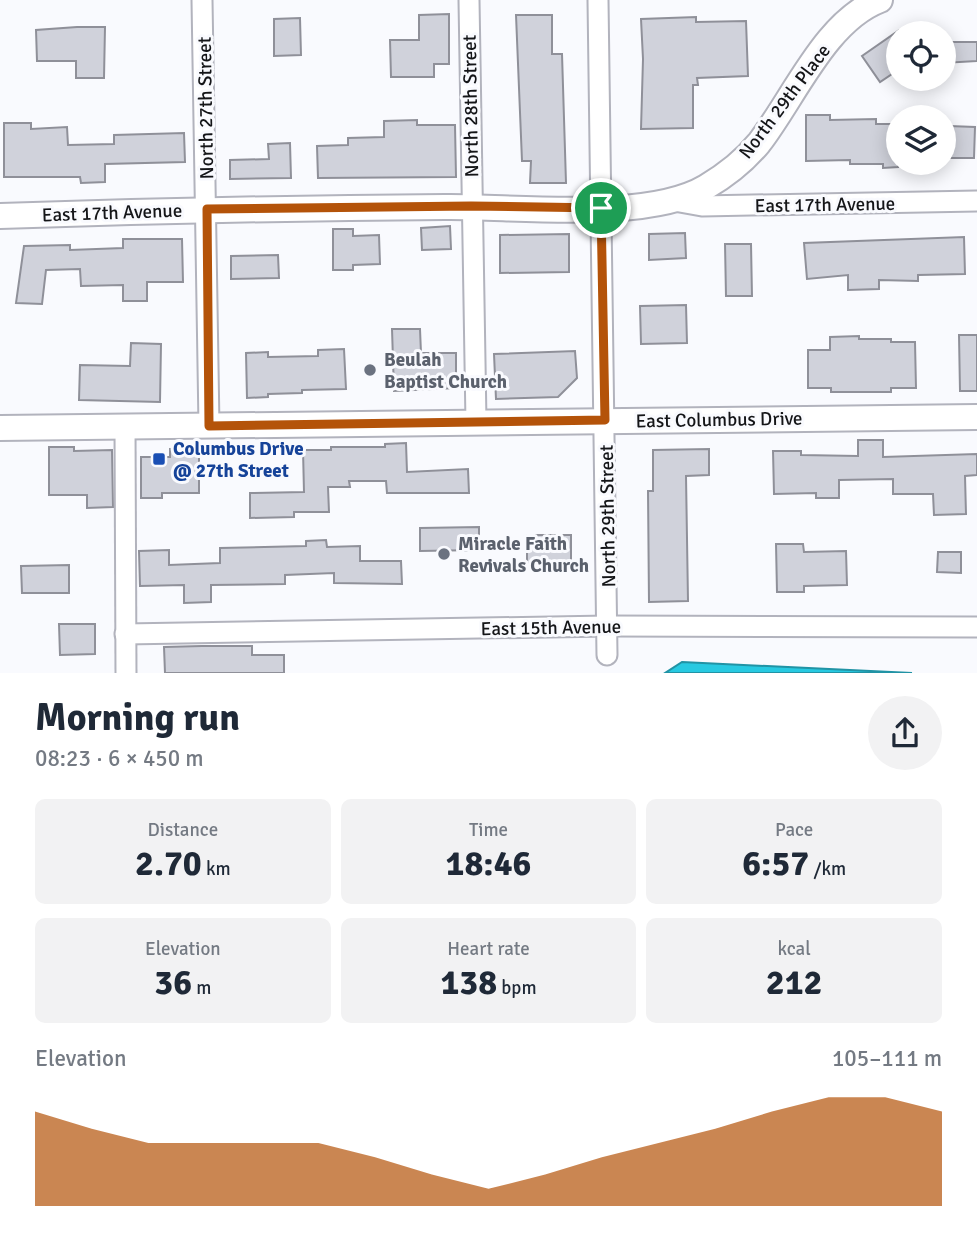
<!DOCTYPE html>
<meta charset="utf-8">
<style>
body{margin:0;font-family:Signika,sans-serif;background:#f2f2f3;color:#1f2937;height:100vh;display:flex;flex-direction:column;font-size:26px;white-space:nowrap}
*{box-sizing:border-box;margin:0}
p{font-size:23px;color:#747a83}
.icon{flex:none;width:38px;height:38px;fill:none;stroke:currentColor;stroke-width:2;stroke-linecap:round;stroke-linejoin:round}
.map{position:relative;height:673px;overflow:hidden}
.sheet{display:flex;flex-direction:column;background:#fff;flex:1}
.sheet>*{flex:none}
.buttons{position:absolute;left:886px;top:21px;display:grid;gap:14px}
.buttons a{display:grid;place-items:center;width:70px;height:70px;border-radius:50%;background:#fff;box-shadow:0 4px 18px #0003;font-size:35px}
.pin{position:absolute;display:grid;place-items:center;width:60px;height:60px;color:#fff;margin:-30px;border:4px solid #fff;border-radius:50%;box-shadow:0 2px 7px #0007}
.round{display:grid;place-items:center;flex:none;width:74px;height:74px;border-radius:37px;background:#f2f2f3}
.overview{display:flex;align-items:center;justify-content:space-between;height:119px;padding:0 35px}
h1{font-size:38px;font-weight:800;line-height:52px}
.stats{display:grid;grid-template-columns:repeat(3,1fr);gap:10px;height:119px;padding:7px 35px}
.stats div{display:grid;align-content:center;border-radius:10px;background:#f2f2f3;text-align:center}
.stats b{font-size:35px;font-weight:800}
.stats small{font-size:19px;font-weight:400}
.stats p{font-size:19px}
.chart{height:196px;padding:14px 35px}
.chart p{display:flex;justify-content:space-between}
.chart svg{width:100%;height:126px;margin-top:7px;fill:#b45309;opacity:.7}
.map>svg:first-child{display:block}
.water{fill:#27c9e1;stroke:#2193a5;stroke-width:2}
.building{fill:#d0d2db;stroke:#8f9099;stroke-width:2}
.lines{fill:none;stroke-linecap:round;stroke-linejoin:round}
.minor-casing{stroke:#b2b3bd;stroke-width:23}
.major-casing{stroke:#b2b3bd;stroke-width:28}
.minor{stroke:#fff;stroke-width:19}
.major{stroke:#fff;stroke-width:24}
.route-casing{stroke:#fff;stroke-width:14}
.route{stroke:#b45309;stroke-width:9}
.worship-dot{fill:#6b7280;stroke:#f9fafe;stroke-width:2.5}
.transit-dot{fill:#1a4fb4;stroke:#f9fafe;stroke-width:2.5}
.labels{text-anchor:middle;stroke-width:6;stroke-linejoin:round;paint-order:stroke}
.street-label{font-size:19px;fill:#141518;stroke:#f9fafe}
.worship-label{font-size:19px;font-weight:bold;fill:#5b616d;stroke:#f9fafe;text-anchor:start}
.transit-label{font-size:19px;font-weight:bold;fill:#164399;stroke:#f9fafe;text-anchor:start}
</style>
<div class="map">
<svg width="977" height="673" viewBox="0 0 977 673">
<rect width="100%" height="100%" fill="#f9fafe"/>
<polygon class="water" points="682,662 912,673 665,673"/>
<g class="building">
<polygon points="449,14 449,64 434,64 434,77 391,77 390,40 419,40 419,15"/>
<polygon points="516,15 552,15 552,54 562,54 566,183 530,183 531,161 522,161"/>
<polygon points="696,17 696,22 746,21 748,76 697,78 698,85 693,85 693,128 641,129 643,59 641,19"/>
<polygon points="300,18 301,55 274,56 274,19"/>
<polygon points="77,27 105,27 104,78 76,78 76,61 37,61 36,30"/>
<polygon points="898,31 898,70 880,82 862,56"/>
<polygon points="943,42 977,42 977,61 943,63"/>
<polygon points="806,115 830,115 830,120 876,119 876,124 898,124 898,167 883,168 883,164 850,164 850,160 806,161"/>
<polygon points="417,120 417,125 455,125 456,177 318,178 317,146 348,145 348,138 384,137 384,121"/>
<polygon points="4,123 31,123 31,129 67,127 68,145 114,144 114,135 184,133 185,162 105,164 105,182 81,183 80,177 4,177"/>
<polygon points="949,126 975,127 974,158 948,158"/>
<polygon points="290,143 291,178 230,179 230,160 269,159 268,144"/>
<polygon points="450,226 451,249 422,250 421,228"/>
<polygon points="333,229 353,229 353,236 379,235 380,264 353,265 353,270 333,270"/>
<polygon points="685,233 686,258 649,260 649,234"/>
<polygon points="569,234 569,272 500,273 500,235"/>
<polygon points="964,237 965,274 918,275 918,281 879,280 879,289 848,290 848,275 807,279 804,243"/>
<polygon points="123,239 182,239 183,282 147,282 147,301 123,301 123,285 81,286 80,269 46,270 42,304 16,303 24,246 70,245 70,250 123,248"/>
<polygon points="725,244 751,244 752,296 726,296"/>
<polygon points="278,255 279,278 231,279 231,256"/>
<polygon points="686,305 687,343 641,344 640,306"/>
<polygon points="392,329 420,329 421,353 456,353 456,388 394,391"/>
<polygon points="959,335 977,335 977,391 960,391"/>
<polygon points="859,336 859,339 891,339 891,342 915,342 916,388 891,388 891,392 831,392 831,388 808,388 808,350 830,350 830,337"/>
<polygon points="131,343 161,344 160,402 79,400 80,365 130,366"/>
<polygon points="344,349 346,389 302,390 302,393 268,394 268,397 247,398 246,353 268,352 268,357 318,356 318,350"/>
<polygon points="575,351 577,378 558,397 496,399 494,354"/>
<polygon points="858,440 883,440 883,457 977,454 977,475 965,476 966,514 934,515 933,494 893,494 893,479 839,480 839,498 816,498 816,493 774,494 773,451 801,451 801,455 858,456"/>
<polygon points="406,443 407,472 468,469 469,493 387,493 386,481 349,481 350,487 328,487 329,512 294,512 294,517 250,518 250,493 304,492 303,450 331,450 331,447 385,447 385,444"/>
<polygon points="49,447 74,447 74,451 112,450 113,507 87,508 87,495 49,495"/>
<polygon points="199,448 199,493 162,493 162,498 141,498 141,457 170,457 170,449"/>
<polygon points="709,449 709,475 686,476 688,601 649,602 648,491 653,491 653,450"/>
<polygon points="479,527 479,550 420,551 420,528"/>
<rect x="527" y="535" width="44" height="28"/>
<polygon points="326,540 327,547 360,546 360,561 401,561 402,584 334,583 334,573 285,575 285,584 211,585 211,602 184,603 184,585 140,586 139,551 169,550 169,565 220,563 220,548 306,546 306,541"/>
<polygon points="776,544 803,544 804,552 846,551 847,585 804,586 804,592 777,592"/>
<polygon points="938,552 961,552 961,573 937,572"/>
<polygon points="69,565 69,593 22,593 21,566"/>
<polygon points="59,624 95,624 95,654 60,655"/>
<polygon points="202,646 252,646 252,655 284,655 284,673 165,673 164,647"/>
</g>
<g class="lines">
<defs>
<g id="minor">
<polyline points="202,0 209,426"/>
<polyline points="469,0 476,422"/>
<polyline points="598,0 607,655"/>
<polyline points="674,201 702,206 977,201"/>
<polyline points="125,427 126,673"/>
<polyline points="125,634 608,626 977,627"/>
</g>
<g id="major">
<path d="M0,216C148,211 296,208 445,207C516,206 647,222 706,187C725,176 745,160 759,143C794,98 825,21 880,0"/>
<polyline points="0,428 977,417"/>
</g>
</defs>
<use href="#minor" class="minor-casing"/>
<use href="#major" class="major-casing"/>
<use href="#minor" class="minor"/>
<use href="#major" class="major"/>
</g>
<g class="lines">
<defs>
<polygon id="route" points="471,206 601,208 605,420 209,426 207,209"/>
</defs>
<use href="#route" class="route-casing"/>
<use href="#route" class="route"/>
</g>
<g class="worship-dot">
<circle cx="370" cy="370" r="7"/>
<circle cx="444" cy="554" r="7"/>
</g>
<rect class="transit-dot" x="152" y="452" width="14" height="14" rx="3.5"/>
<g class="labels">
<g class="street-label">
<text transform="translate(784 101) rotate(-53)" y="7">North 29th Place</text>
<text transform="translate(470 106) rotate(-91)" y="7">North 28th Street</text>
<text transform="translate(205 108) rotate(-91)" y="7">North 27th Street</text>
<text transform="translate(825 204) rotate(-1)" y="7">East 17th Avenue</text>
<text transform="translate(112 212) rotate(-2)" y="7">East 17th Avenue</text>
<text transform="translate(719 419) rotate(-1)" y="7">East Columbus Drive</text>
<text transform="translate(607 516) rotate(-91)" y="7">North 29th Street</text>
<text transform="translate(551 627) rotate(-1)" y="7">East 15th Avenue</text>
</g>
<g class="worship-label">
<text x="384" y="366">Beulah<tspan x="384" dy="22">Baptist Church</tspan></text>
<text x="458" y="550">Miracle Faith<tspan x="458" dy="22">Revivals Church</tspan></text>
</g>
<g class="transit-label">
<text x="173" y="455">Columbus Drive<tspan x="173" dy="22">@ 27th Street</tspan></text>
</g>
</g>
</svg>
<div class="buttons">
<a><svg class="icon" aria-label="locate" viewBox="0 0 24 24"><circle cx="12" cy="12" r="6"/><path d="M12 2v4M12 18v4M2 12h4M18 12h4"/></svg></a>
<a><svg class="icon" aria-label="layers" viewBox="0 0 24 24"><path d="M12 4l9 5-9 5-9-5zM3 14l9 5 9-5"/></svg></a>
</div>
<div class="pin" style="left:601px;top:208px;background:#1e9e55"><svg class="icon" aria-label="arrive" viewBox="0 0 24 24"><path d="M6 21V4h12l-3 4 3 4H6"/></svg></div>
</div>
<section class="sheet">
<div class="overview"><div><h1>Morning run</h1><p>08:23 · 6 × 450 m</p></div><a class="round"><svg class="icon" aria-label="share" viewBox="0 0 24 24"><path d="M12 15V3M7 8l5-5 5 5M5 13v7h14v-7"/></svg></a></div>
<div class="stats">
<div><p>Distance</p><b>2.70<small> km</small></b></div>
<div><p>Time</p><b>18:46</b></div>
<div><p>Pace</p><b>6:57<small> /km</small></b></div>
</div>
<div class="stats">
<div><p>Elevation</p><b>36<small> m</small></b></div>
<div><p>Heart rate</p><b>138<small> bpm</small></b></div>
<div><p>kcal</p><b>212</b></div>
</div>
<div class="chart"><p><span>Elevation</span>105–111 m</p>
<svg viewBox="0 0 160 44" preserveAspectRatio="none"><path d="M0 44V11L10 17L20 22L30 22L40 22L50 22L60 27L70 33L80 38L90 33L100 27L110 22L120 17L130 11L140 6L150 6L160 11V44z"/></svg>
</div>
</section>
